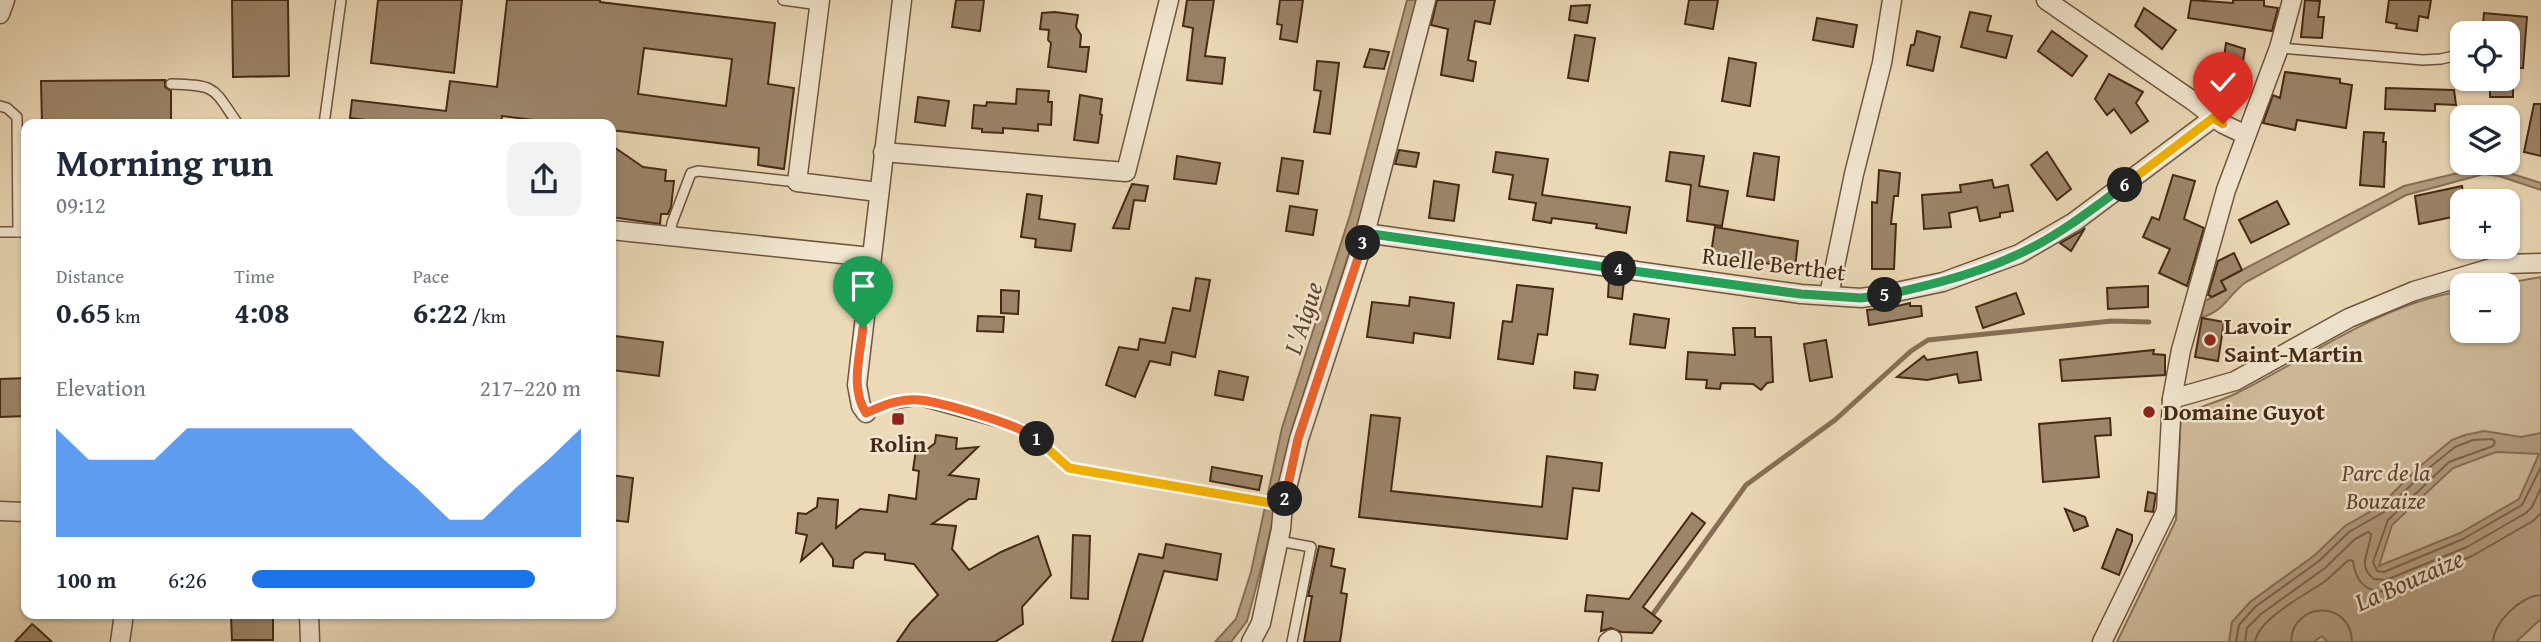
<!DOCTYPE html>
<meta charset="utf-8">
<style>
body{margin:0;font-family:"Gentium Book Plus",serif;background:#f2f2f3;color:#1f2937;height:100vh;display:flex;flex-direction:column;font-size:26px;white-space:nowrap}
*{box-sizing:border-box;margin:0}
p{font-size:23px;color:#747a83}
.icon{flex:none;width:38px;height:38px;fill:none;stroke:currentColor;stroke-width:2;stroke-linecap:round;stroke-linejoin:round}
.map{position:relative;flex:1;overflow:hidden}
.details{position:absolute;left:21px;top:119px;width:595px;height:500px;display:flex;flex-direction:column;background:#fff;border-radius:14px;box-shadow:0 2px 5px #0004}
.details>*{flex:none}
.tools{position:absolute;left:2450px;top:21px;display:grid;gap:14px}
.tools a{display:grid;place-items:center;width:70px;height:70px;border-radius:14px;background:#fff;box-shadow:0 2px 5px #0004;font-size:35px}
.pin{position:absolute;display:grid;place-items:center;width:60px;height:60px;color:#fff;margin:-72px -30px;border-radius:50% 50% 50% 0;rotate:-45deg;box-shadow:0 0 7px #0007}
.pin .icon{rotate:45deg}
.km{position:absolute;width:35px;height:35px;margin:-18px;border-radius:50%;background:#222;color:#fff;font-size:19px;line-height:35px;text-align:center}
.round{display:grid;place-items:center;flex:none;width:74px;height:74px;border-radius:14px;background:#f2f2f3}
.overview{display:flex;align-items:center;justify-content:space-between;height:119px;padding:0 35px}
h1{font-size:38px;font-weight:600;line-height:52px}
.stats{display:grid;grid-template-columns:repeat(3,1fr);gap:10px;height:119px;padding:7px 35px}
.stats div{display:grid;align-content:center}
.stats b{font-size:30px;font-weight:600}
.stats small{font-size:19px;font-weight:400}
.stats p{font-size:19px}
.chart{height:196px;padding:14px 35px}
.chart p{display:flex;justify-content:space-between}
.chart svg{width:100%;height:126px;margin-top:7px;fill:#1a73e8;opacity:.7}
ul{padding:0 35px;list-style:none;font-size:23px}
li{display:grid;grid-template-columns:112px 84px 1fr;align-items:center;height:52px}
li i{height:18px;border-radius:9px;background:#1a73e8}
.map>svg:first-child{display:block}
.green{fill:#cfbb9b;stroke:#8a7258;stroke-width:2}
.water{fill:#b39d80;stroke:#876f55;stroke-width:2;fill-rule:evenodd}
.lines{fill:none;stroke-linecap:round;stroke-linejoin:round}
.shore{stroke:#7c634a;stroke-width:2}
.stream{stroke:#876f55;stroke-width:5}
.building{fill:#9c8569;stroke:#462915;stroke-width:2;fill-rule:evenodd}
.lane-casing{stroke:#6f553e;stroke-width:12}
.street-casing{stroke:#6f553e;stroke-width:21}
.lane{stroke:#f2e6d0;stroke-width:9}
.street{stroke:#f2e6d0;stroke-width:18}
.split-1-casing{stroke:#fff;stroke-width:14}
.split-2-casing{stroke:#fff;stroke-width:14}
.split-3-casing{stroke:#fff;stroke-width:14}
.split-4-casing{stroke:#fff;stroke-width:14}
.split-5-casing{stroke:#fff;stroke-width:14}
.split-6-casing{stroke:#fff;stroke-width:14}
.split-7-casing{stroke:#fff;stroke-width:14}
.split-1{stroke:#f0652b;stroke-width:9}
.split-2{stroke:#f5b400;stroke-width:9}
.split-3{stroke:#f0652b;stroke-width:9}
.split-4{stroke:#22a559;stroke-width:9}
.split-5{stroke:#22a559;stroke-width:9}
.split-6{stroke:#22a559;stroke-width:9}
.split-7{stroke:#f5b400;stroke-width:9}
.poi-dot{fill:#8f2418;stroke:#f2e6d0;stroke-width:2.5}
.labels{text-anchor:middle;stroke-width:5;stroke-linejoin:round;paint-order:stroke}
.street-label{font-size:24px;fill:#462915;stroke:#f2e6d0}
.poi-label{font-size:24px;font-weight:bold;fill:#462915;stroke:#f2e6d0;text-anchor:start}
.park-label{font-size:24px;font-style:italic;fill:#614630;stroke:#f2e6d0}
.water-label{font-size:26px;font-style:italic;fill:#614630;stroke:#f2e6d0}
</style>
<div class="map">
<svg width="2541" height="642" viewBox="0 0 2541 642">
<rect width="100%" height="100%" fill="#ebd9b7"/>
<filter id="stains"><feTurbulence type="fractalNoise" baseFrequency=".00286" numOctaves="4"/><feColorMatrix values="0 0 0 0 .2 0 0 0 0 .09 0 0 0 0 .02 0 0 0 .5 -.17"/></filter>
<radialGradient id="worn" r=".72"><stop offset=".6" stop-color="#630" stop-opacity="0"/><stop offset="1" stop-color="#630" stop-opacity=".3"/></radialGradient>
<path class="green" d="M2541,277V642H2117L2176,520L2181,414C2199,407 2219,402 2237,393C2310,357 2380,304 2462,291V331H2508V285H2495Z"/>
<g class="water">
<polygon points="1407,0 1418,0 1362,213 1293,427 1267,546 1247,621 1231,642 1215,642 1236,619 1251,572 1282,428 1350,215"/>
<path d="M2487,166L2541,183V190L2499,176L2484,174L2406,195L2246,282C2227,296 2226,310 2201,318L2205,301L2225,290L2221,281L2404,186Z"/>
<path d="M2484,431L2521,437L2541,433V619L2516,642H2328L2322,636L2313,642H2229L2232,622L2250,602L2315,555L2345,526L2380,506L2419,467L2452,440L2465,435ZM2496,452L2539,454L2519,499L2460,533L2379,566L2392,525L2453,468Z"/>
</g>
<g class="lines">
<g class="shore">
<polyline points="2236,642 2239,625 2255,607 2319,561 2349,532 2384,512 2424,472 2455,447 2473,440 2492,439 2495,442 2493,446 2449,462 2388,520 2373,562 2377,571 2384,572 2463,539 2522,505 2541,467"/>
<path d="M2245,642L2247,628L2261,614L2325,568L2355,539L2368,532L2371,534C2370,551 2356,566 2374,579L2386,580L2467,547L2526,513L2532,507L2541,488"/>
<path d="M2255,642C2258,619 2305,595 2324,582C2333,575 2340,567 2349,560L2353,561C2355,581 2367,594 2388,591L2472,556L2533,521L2541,513"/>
<path d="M2291,642C2292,601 2351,599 2352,642"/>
<path d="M2493,642C2494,622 2521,596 2541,595"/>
</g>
<polyline class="stream" points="1653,614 1746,485 1835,420 1911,351 1928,340 2112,321 2149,322"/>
</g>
<g class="building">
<polygon points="232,0 288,0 289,76 233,77"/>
<polygon points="378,0 462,0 454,73 371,63"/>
<path d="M507,0H600V2L775,23L768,84L794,88L784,169L758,165L759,148L611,130V124H564L502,116L501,124H397L350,118L352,100L446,111L450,81L497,87ZM644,48L732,59L726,106L638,94Z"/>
<polygon points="956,0 984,0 980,31 952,27"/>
<polygon points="1187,0 1214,0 1205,56 1225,58 1222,84 1187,80 1193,28 1183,26"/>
<polygon points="1280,0 1303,0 1297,42 1280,39 1282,25 1277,24"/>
<polygon points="1437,0 1495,0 1490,24 1475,21 1468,60 1476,62 1473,81 1441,75 1448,29 1431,25"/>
<polygon points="1689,0 1718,0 1713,29 1685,24"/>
<polygon points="2191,0 2233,3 2233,0 2264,0 2264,6 2278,8 2272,31 2188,18"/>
<polygon points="2305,0 2320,1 2318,17 2324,17 2322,38 2301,37"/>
<polygon points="2389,0 2431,0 2428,18 2419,16 2417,31 2396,28 2397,24 2386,22"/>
<polygon points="1590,5 1587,23 1569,20 1571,6"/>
<polygon points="2144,8 2176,30 2162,49 2135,26"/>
<polygon points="1055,12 1078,15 1076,27 1081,35 1080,47 1089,47 1086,72 1048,67 1051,43 1048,40 1049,30 1040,29 1042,13"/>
<polygon points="1970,12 1991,16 1987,31 2012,36 2006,58 1961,47"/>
<polygon points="2484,13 2527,17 2523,68 2508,68 2508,33 2482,33"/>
<polygon points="1817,18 1857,25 1853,47 1813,40"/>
<polygon points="1917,31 1940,37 1933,71 1907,65 1911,45 1914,45"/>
<polygon points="2052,31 2087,56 2072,76 2038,51"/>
<polygon points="1575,35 1595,38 1588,81 1568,78"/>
<polygon points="2226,43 2245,49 2237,96 2219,93"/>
<polygon points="1370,49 1389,52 1384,69 1364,67"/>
<polygon points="1729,58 1756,63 1750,106 1722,101"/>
<polygon points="1317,61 1339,63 1330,134 1314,132 1321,91 1314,90"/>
<polygon points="2285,72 2340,79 2340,83 2352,85 2346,128 2297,120 2295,130 2263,123 2273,95 2280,98"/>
<polygon points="2109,74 2143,92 2136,103 2148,121 2131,133 2114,109 2107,115 2095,99"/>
<rect x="2490" y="79" width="23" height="18"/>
<polygon points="165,80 165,87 171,91 171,124 42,124 41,81"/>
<polygon points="2386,88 2454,90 2456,105 2435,104 2435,111 2385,109"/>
<polygon points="1017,89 1049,91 1048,102 1052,102 1051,125 1038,124 1038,131 1003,128 1003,133 982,132 982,129 972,128 974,105 986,106 987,102 1016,104"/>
<polygon points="1080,95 1102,99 1100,114 1102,115 1098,143 1074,140"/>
<polygon points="918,97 949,101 945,126 915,122"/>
<polygon points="2534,104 2541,104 2541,156 2524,152"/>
<polygon points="2364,132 2384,133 2383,142 2386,142 2384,187 2360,185"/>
<polygon points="611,145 643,167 666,170 665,181 674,181 671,207 668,214 661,214 660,224 611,217"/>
<polygon points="1399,150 1419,153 1416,167 1395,164"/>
<polygon points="1496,152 1548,159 1542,195 1630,207 1626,233 1596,228 1597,224 1552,218 1551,223 1533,220 1536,203 1509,199 1513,175 1493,172"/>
<polygon points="1670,152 1704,156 1699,186 1728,191 1722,226 1687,221 1691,185 1666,181"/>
<polygon points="2047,152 2071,189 2057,200 2031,165"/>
<polygon points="1754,153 1779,157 1774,200 1747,196"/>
<polygon points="1177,156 1220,163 1216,184 1174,179"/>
<polygon points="1282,158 1303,161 1298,194 1277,191"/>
<polygon points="1879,170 1900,173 1898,196 1894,196 1891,224 1896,224 1894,269 1872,269 1872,202 1877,203"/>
<polygon points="2173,175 2195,181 2184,219 2204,228 2187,286 2159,273 2170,249 2143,237 2152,217 2159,220"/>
<polygon points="1992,180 1994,188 2008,185 2013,211 2000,213 2000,217 1980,221 1977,207 1949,213 1951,227 1924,229 1922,195 1961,192 1960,185"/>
<polygon points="1434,181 1459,185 1454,221 1429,218"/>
<polygon points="1132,184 1148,186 1145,201 1134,200 1129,229 1113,228"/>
<polygon points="2462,186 2464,201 2462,201 2462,215 2419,224 2415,196"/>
<polygon points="1027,194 1042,196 1039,219 1075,224 1071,251 1035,247 1036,239 1021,237"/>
<polygon points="2277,201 2289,224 2251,243 2239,220"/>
<polygon points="1290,206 1317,210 1313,235 1286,231"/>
<polygon points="1715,227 1798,241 1795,268 1711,254"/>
<polygon points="2085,228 2071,251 2060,243 2080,232"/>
<polygon points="2234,253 2242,270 2221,281 2226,290 2212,297 2208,295 2218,261"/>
<polygon points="1196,278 1210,280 1195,357 1172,352 1170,365 1150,361 1135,397 1106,385 1119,347 1138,350 1140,339 1165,343 1173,308 1190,311"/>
<polygon points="1609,279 1624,281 1622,299 1608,297"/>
<polygon points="1517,285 1553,289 1547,335 1538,334 1533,364 1498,359 1503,321 1512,322"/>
<polygon points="2148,286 2148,307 2108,309 2107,288"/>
<polygon points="1001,290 1019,291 1018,314 1001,313"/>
<polygon points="2016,293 2024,314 1983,328 1976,307"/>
<polygon points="1410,297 1454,303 1450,338 1414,333 1413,343 1367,337 1372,302 1409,306"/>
<polygon points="1910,303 1910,306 1921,306 1922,316 1869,325 1867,310 1889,308"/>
<polygon points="1634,314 1669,319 1665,348 1630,344"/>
<polygon points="978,316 1004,317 1003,332 977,331"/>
<polygon points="2202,318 2224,322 2218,361 2195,357"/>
<polygon points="1733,328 1755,328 1755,337 1771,337 1773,382 1767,383 1761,390 1753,384 1721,383 1720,389 1706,388 1707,380 1686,379 1688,352 1735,355"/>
<polygon points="615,336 663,342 659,376 611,370"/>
<polygon points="1826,340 1832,377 1810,381 1804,344"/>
<polygon points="2154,350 2153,354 2165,355 2165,375 2062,381 2060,360"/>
<polygon points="1977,352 1981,380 1959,383 1957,374 1927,380 1897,377 1924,356 1927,360"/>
<polygon points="1219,371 1248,377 1243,400 1215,395"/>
<polygon points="1575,372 1598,375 1595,390 1574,388"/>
<polygon points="26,378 26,416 0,417 0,379"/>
<polygon points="1371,415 1400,418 1391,491 1542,507 1547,456 1602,463 1599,491 1573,488 1567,539 1359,517"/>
<polygon points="2110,418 2111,435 2095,436 2099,477 2043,482 2039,424"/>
<polygon points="936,435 957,438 956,449 978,447 949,475 979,479 976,499 969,499 932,524 956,526 952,549 969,570 1001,552 1038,536 1051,575 1022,607 1023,624 995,642 897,642 911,622 938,595 914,564 885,560 885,554 865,552 854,560 853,568 833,566 833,559 822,543 801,561 807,535 796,533 798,513 806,514 817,507 818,498 838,500 836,528 860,509 887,512 889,495 916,499 919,471 913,470 916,450 924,452 935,443"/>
<polygon points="1212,467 1262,476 1259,490 1210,481"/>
<polygon points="611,475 633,478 628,522 611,520"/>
<polygon points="2148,492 2156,494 2153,512 2145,511"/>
<polygon points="2065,509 2085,517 2088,526 2074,531"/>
<polygon points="1692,513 1705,523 1643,607 1661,621 1652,633 1621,632 1611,628 1601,631 1603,612 1585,611 1587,595 1629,599"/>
<polygon points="2117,529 2132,535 2132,541 2119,575 2102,568"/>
<polygon points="1073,535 1090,536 1088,599 1071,598"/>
<polygon points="1166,544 1221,554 1217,580 1164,571 1142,642 1112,642 1139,554 1163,558"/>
<polygon points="1319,546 1334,549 1331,566 1345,569 1341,593 1347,594 1340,642 1304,642 1312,596 1308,596"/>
<polygon points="231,617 273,617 273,640 232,640"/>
<polygon points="32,624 38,629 52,642 15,642"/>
</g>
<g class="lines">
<defs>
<g id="lane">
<polyline points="783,0 819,5"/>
<polyline points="2279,48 2423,60 2441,59 2462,54"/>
<path d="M171,84C219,85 213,89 238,124"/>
<polyline points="0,106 7,108 17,117 18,232"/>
<polyline points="324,124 341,0"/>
<polyline points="0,232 26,232"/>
<polyline points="670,237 672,223 691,173 698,171 797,182"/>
<polyline points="866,413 886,405 918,400 1020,428 1031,434 1069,468 1283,505"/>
<polyline points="1279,541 1311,547 1292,642"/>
</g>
<g id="street">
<polyline points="820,0 797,182 878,192"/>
<polyline points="2046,0 2193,101 2223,124 2246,135"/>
<polyline points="0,14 5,0"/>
<polyline points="883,152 1126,172 1169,0"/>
<polyline points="611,230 871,257"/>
<polyline points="1365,233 1801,294 1861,298 1882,295 1943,282 2019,254 2074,222 2213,118"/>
<polyline points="1829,295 1854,174 1882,63 1892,0"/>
<polyline points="2172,399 2235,381 2349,318 2414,291 2505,264 2541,263"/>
<polyline points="866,413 861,406 857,385 902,0"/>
<polyline points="0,511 26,512"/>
<polyline points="309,614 310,642"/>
<polyline points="120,642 124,614"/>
<polyline points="1251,642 1261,623 1281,529 1283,505 1299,439 1361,249 1426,0"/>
<polyline points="1608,642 1612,639"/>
<polyline points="2102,642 2166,511 2172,399 2181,350 2226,190 2279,48 2292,0"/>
</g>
</defs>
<use href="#lane" class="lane-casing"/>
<use href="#street" class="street-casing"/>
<use href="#lane" class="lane"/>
<use href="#street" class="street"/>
</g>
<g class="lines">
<defs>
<path id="split-1" d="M863,328C860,355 850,389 866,413C882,406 900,398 919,400C941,402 1021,425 1037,439"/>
<polyline id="split-2" points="1037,439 1069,468 1283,505 1285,499"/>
<polyline id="split-3" points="1285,499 1298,439 1363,243"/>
<polyline id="split-4" points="1363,243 1365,233 1619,269"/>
<polyline id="split-5" points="1619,269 1801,294 1861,298 1885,295"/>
<path id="split-6" d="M1885,295C1936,284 1988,271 2035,246C2067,229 2096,206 2125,185"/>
<polyline id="split-7" points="2125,185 2213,118 2223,124"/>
</defs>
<use href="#split-1" class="split-1-casing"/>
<use href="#split-2" class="split-2-casing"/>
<use href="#split-3" class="split-3-casing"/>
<use href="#split-4" class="split-4-casing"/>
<use href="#split-5" class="split-5-casing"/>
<use href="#split-6" class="split-6-casing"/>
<use href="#split-7" class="split-7-casing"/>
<use href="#split-1" class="split-1"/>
<use href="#split-2" class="split-2"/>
<use href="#split-3" class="split-3"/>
<use href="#split-4" class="split-4"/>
<use href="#split-5" class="split-5"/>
<use href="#split-6" class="split-6"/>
<use href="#split-7" class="split-7"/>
</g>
<g class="poi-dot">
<circle cx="2210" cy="340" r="7"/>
<circle cx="2149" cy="412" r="7"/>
<rect x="891" y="412" width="14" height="14" rx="3.5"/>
</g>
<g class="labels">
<g class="street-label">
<text transform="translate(1774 264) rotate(7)" y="8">Ruelle Berthet</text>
</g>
<g class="poi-label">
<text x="2224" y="334">Lavoir<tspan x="2224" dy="28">Saint-Martin</tspan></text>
<text x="2163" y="420">Domaine Guyot</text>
<text x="898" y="452" text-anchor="middle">Rolin</text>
</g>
<g class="park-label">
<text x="2386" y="481">Parc de la<tspan x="2386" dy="28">Bouzaize</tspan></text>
</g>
<g class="water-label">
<text transform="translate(1303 318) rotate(-72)" y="9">L'Aigue</text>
<text transform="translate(2409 580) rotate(-24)" y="9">La Bouzaize</text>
</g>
</g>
<rect width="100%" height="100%" filter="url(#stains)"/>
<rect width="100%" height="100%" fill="url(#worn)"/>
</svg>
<div class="tools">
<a><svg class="icon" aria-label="locate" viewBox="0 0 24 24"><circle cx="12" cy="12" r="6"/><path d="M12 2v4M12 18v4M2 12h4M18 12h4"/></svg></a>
<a><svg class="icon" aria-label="layers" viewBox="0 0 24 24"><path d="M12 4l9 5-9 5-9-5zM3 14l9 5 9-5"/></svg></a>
<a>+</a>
<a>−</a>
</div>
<div class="pin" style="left:863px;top:328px;background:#1e9e55"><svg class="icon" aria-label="arrive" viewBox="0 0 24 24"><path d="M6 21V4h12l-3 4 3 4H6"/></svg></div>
<div class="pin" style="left:2223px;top:124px;background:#d93025"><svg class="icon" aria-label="check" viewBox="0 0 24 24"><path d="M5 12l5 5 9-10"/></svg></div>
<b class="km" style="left:1037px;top:439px">1</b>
<b class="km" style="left:1285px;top:499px">2</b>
<b class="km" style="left:1363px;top:243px">3</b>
<b class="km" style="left:1619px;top:269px">4</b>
<b class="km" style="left:1885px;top:295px">5</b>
<b class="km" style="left:2125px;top:185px">6</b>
<section class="details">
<div class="overview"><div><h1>Morning run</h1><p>09:12</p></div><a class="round"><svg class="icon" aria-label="share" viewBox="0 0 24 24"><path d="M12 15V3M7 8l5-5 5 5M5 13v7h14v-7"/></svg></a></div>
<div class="stats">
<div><p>Distance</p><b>0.65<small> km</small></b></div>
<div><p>Time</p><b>4:08</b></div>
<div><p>Pace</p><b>6:22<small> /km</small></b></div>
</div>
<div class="chart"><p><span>Elevation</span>217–220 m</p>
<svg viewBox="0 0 160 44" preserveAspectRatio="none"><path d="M0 44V6L10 17L20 17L30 17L40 6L50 6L60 6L70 6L80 6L90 6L100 17L110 27L120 38L130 38L140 27L150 17L160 6V44z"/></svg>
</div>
<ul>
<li><b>100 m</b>6:26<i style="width:86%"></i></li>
</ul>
</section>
</div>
